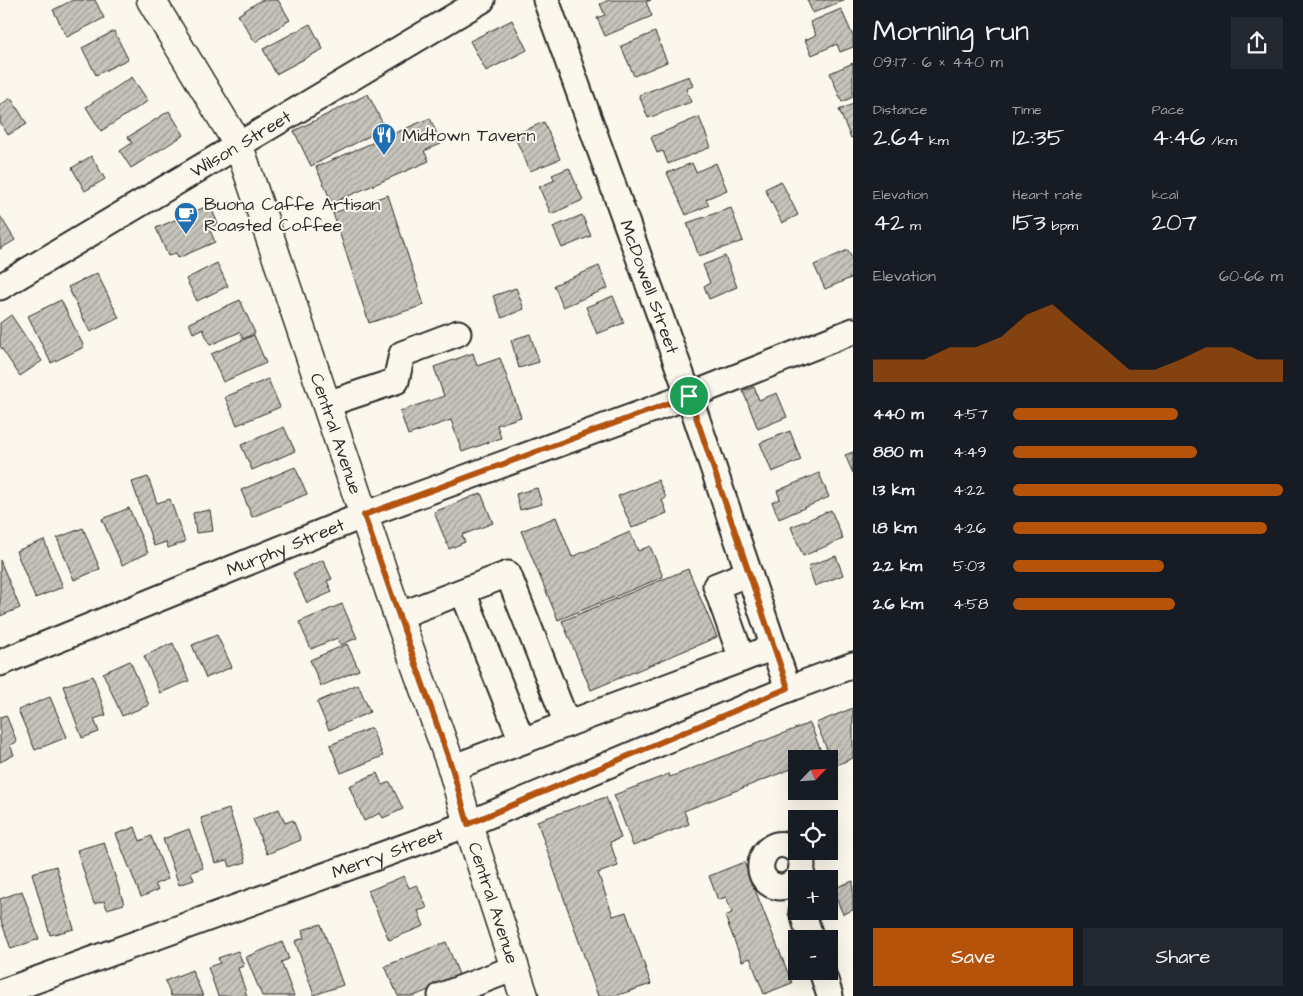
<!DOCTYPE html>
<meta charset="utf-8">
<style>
body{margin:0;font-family:"Architects Daughter",sans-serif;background:#242831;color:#f1f3f6;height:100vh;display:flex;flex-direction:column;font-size:19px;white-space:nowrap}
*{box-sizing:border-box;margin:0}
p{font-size:16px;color:#9ea1a6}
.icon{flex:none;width:28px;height:28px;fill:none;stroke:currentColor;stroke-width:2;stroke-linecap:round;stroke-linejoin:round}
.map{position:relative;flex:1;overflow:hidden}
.side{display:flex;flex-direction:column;background:#171b24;width:450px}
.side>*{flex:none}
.needle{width:32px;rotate:65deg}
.buttons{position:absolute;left:788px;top:750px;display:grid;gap:10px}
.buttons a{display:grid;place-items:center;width:50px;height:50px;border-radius:0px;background:#171b24;box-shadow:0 5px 20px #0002;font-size:25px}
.pin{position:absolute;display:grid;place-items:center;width:42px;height:42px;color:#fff;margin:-21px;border:2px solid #fff;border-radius:50%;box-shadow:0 1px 5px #0007}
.round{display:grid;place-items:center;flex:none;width:52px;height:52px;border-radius:0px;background:#242831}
.summary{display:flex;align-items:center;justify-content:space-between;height:85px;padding:0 20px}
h1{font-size:28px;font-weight:600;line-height:38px}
.figures{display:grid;grid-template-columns:repeat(3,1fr);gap:8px;height:85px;padding:5px 20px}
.figures div{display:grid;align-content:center}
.figures b{font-size:25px;font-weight:600}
.figures small{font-size:14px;font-weight:400}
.figures p{font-size:14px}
.chart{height:140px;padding:10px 20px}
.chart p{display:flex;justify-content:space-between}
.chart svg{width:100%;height:90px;margin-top:5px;fill:#b45309;opacity:.7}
.action{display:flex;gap:10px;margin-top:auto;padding:10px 20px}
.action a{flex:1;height:58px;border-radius:0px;background:#b45309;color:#fff;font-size:20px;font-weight:600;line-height:58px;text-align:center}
.action a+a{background:#242831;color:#f1f3f6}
ul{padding:0 20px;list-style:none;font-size:16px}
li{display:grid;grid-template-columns:80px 60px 1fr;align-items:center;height:38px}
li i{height:12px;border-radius:6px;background:#b45309}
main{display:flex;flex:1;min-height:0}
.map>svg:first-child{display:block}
.building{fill:url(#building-hatch);stroke:#2b2b2b}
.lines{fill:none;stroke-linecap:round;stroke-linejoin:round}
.minor-casing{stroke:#2b2b2b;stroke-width:29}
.major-casing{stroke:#2b2b2b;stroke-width:31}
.minor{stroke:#fbf7ec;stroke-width:25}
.major{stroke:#fbf7ec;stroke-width:28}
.route-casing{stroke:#fff;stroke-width:10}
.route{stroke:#b45309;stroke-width:6}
.labels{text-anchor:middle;stroke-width:4;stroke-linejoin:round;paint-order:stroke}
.poi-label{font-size:18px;fill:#2b2b2b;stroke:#fbf7ec;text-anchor:start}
.street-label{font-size:18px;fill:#2b2b2b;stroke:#fbf7ec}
</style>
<main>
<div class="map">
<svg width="853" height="996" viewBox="0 0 853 996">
<defs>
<pattern id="building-hatch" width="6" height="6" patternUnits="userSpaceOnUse" patternTransform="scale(1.25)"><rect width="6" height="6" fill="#c7c4bc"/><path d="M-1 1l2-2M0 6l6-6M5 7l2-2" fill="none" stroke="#a29f99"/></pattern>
</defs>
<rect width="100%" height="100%" fill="#fbf7ec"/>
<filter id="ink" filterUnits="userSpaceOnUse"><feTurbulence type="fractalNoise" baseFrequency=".02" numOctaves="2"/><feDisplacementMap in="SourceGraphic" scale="10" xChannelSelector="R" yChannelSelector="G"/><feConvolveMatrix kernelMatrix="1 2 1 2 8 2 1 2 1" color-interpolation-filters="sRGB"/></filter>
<g filter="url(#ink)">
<g class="building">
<polygon points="73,0 95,0 104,18 67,37 53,10"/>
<polygon points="261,0 278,0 290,20 255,42 238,15"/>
<polygon points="609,0 651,0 646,2 652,16 605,36 597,18 605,15 600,4"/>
<polygon points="807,0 844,0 813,13"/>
<polygon points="841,9 853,36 853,47 840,52 837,44 812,55 805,40 816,35 810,22"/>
<polygon points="512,20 527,50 486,71 470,41"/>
<polygon points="310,24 323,49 276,74 263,49"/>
<polygon points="114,31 128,59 96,75 82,48"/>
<polygon points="655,32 667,62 634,76 621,46"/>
<polygon points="853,63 853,97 842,102 830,73"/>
<polygon points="689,76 693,86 686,89 691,102 648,118 639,95"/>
<polygon points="132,77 148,101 101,131 86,107"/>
<polygon points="368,94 385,128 311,166 294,131"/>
<polygon points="11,98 27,124 8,135 0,122 0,105"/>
<polygon points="853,104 853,137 851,138 839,110"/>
<polygon points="169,111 184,135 131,168 120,151 132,143 128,137"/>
<polygon points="699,117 711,147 668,164 663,151 657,153 651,137"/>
<polygon points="430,118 441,144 424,151 429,161 332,203 316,167"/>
<polygon points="544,122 560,159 530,171 514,135"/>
<polygon points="91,156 105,179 85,191 72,168"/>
<polygon points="692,163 696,172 716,163 727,190 706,199 709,205 686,215 667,173"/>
<polygon points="569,168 583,200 551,214 539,187 555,180 552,175"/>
<polygon points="781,181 798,215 782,223 765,189"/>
<polygon points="388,195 424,305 369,323 333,213"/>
<polygon points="210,205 218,224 209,228 215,242 178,258 176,253 168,256 156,228"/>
<polygon points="731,208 743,241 699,256 687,223"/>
<polygon points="582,215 591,236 562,248 553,227"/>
<polygon points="0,216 15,240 0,249"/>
<polygon points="848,250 853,261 853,277 825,289 814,265"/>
<polygon points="725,256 737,287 709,299 704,286 710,283 703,265"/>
<polygon points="217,263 228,286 197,301 186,279"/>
<polygon points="599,266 608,288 563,307 554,285"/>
<polygon points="97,273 119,318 90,332 68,287"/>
<polygon points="516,288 524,309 502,318 493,296"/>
<polygon points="613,296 624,323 597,334 586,307"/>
<polygon points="61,300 84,347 51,363 28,316"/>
<polygon points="240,300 255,333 243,339 240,332 210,345 203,329 193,333 189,323"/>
<polygon points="11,315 42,361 20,376 0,346 0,323"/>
<polygon points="530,334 539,362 519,368 511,340"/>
<polygon points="254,335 266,363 223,382 211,354"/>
<polygon points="473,353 477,366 500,358 521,417 497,425 501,438 462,452 451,420 408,435 400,411 444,396 434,367"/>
<polygon points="268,379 280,407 237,425 225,397"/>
<polygon points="754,387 759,400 777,393 787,417 758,429 743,391"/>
<polygon points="284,427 295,451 252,470 241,445"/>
<polygon points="790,431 801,460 772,472 760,443"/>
<polygon points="853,452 853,473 845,455"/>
<polygon points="295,467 307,494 252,517 241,490"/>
<polygon points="819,473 829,497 779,519 772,502 780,499 777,491"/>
<polygon points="148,477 157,503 170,499 185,542 168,548 166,542 154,546 132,482"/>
<polygon points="658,480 666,498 662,500 667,513 632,528 618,496"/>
<polygon points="537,488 542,504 520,510 516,494"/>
<polygon points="481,493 493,523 462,535 465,542 449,549 434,512"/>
<polygon points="129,508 148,553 122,565 102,519"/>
<polygon points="210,510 213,531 196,533 193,513"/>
<polygon points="831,510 843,539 803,556 791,527"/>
<polygon points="556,517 572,557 630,532 638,551 650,546 663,577 558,620 521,531"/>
<polygon points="83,528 100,569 74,580 57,538"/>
<polygon points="44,540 63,587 35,598 16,551"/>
<polygon points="836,556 843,575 815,586 808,566"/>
<polygon points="0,560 20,608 0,616"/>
<polygon points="323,560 332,579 327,581 332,592 307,603 293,573"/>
<polygon points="688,569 717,637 591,690 562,621"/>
<polygon points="342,604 357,638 340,645 337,638 311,649 299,622"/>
<polygon points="217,635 232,667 206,678 192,645"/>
<polygon points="173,643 189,681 160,693 144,656"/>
<polygon points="347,644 359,670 321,686 310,660"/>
<polygon points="130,661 149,705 122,716 103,673"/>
<polygon points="93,676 106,715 94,719 99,732 82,738 63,686"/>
<polygon points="358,684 370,712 329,730 317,702"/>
<polygon points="50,697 67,737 35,750 18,710"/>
<polygon points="853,708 853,758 834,766 816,723"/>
<polygon points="6,715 17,742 10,745 14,755 0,762 0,717"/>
<polygon points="810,723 824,759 796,759 796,767 684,811 689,824 633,846 614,795 669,774 670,777"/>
<polygon points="371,728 383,756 341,773 330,745"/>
<polygon points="377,773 382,785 390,782 403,809 383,818 380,813 364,821 349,786"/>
<polygon points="606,797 621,838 610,842 618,866 598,873 613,916 626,912 651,984 615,996 598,996 537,821"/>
<polygon points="229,809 246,862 230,867 228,860 215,863 201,818"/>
<polygon points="279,809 285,823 293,820 301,840 267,854 253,819"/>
<polygon points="135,827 140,841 151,836 168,879 155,884 158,890 141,897 116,834"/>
<polygon points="189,829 203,868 191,872 194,880 179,885 163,839"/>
<polygon points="104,842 124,904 107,909 104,901 94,904 77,850"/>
<polygon points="744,862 792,983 764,994 750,958 742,961 725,916 732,913 726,897 718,900 709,876"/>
<polygon points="56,866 74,929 50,935 32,873"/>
<polygon points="404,876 409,888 417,885 427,908 418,911 424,926 389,940 368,891"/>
<polygon points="853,881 853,910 843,914 832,889"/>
<polygon points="22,891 39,939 11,949 0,918 0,899"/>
<polygon points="321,924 343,985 314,995 295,941 304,938 302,930"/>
<polygon points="282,942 289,959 281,962 294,996 262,996 246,957"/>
<polygon points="446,942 460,977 414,996 398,996 385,966"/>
<polygon points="238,951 244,966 238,968 247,996 218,996 208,967 220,963 218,958"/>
<polygon points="192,970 203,996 171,996 165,981"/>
</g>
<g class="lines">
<defs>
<g id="minor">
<path id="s1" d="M546,0L689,396L788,689"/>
<path id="s2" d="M0,287L482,0"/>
<polyline points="327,404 396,381 402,354 458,333"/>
<polyline points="463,592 522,741"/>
<polyline points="398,616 508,574 567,724 774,647"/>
<polyline points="742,659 716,586 749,573"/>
<path id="s3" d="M0,663L364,515L689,396L853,331"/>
<polyline points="452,768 567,724"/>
<path d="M796,880C791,885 785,887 779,887C748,882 760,836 789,846C803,852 805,867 798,879"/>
<polyline points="802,911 811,939"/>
<polyline points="822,971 830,996"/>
<path id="s4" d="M0,993L468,824L788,689L853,665"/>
<polyline points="441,996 515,968"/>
</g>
<g id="major">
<path id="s5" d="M151,0L239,146L398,616L452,768L468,824L524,996"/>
</g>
</defs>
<use href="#minor" class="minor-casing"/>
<use href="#major" class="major-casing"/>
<use href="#minor" class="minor"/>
<use href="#major" class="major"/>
</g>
</g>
<g class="lines" filter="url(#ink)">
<defs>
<polygon id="route" points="689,396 788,688 468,824 452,768 364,515"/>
</defs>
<use href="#route" class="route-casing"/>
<use href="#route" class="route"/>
</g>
<defs>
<symbol id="restaurant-pin" viewBox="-11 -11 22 30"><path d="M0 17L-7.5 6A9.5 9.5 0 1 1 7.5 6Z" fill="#1f6fb2" stroke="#fbf7ec"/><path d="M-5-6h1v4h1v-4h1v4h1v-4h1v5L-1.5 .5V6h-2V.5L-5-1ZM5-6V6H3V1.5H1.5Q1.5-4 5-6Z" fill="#fff"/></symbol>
<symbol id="cafe-pin" viewBox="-11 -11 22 30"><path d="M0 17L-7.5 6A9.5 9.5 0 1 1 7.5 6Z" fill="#1f6fb2" stroke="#fbf7ec"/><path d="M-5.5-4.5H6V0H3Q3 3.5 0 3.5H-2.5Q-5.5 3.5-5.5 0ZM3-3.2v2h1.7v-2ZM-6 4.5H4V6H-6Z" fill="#fff"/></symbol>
</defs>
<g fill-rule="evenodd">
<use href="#restaurant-pin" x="370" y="121" width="28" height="38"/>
<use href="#cafe-pin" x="172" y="200" width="28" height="38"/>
</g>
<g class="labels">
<g class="poi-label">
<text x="402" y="141">Midtown Tavern</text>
<text x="204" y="210">Buona Caffe Artisan<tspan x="204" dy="21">Roasted Coffee</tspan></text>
</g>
<g class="street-label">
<text dy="6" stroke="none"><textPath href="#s2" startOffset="280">Wilson Street</textPath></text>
<text dy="6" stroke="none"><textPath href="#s1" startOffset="305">McDowell Street</textPath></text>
<text dy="6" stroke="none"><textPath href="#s5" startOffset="474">Central Avenue</textPath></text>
<text dy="6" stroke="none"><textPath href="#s3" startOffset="308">Murphy Street</textPath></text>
<text dy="6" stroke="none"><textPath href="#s4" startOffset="412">Merry Street</textPath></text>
<text dy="6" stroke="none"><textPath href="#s5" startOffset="969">Central Avenue</textPath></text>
</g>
</g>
</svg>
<div class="buttons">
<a><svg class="needle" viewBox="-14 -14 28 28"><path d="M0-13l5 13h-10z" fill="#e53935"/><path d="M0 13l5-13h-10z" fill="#9ea1a6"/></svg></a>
<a><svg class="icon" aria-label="locate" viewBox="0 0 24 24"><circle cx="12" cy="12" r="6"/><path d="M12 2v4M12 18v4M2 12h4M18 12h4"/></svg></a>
<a>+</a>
<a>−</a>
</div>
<div class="pin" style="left:689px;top:396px;background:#1e9e55"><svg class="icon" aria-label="arrive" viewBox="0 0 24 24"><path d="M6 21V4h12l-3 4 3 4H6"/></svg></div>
</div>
<section class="side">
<div class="summary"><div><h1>Morning run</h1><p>09:17 · 6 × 440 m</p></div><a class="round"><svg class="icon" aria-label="share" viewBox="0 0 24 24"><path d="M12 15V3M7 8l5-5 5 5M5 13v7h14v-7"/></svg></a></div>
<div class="figures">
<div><p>Distance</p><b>2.64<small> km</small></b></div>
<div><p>Time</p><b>12:35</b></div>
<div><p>Pace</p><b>4:46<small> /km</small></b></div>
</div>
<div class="figures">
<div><p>Elevation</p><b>42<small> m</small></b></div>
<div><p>Heart rate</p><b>153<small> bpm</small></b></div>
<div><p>kcal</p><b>207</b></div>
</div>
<div class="chart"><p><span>Elevation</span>60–66 m</p>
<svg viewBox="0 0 160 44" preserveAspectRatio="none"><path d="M0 44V33L10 33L20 33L30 27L40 27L50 22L60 11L70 6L80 17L90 27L100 38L110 38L120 33L130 27L140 27L150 33L160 33V44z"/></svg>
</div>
<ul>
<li><b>440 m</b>4:57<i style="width:61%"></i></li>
<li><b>880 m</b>4:49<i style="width:68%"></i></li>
<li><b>1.3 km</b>4:22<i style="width:100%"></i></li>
<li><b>1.8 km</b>4:26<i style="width:94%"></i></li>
<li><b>2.2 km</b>5:03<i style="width:56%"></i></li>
<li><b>2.6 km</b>4:58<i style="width:60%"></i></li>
</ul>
<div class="action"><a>Save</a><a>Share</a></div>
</section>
</main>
